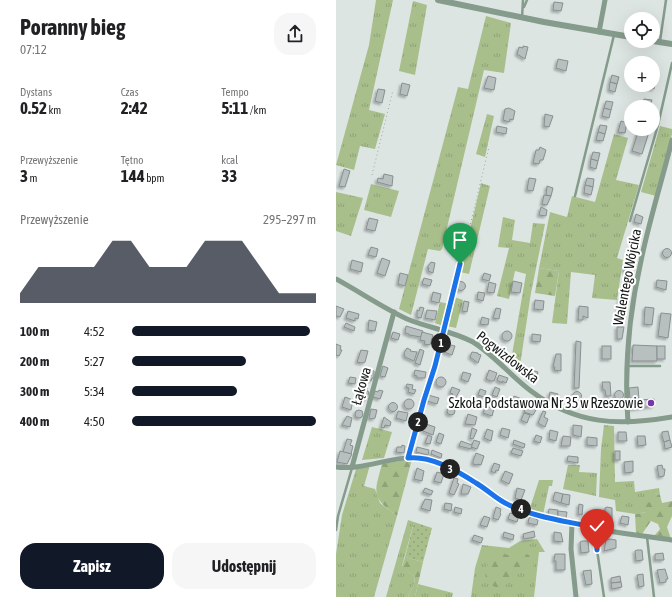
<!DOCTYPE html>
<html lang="pl">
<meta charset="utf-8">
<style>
body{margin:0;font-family:"Asap Condensed",sans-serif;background:#f6f6f6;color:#202124;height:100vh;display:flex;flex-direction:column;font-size:15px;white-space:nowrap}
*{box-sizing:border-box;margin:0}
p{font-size:13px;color:#757577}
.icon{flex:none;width:22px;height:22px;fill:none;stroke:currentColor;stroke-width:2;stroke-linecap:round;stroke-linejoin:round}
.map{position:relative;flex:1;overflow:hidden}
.panel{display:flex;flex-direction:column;background:#fff;width:336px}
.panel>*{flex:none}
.buttons{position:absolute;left:288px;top:12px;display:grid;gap:8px}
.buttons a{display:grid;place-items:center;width:36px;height:36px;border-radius:50%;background:#fff;box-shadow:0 4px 16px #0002;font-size:20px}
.pin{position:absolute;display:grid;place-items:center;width:34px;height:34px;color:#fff;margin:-41px -17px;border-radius:50% 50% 50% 0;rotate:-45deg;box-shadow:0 0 4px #0007}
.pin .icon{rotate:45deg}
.km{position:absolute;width:20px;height:20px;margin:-10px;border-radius:50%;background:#222;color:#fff;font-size:11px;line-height:20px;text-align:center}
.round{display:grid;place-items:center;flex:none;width:42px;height:42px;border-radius:16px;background:#f6f6f6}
.summary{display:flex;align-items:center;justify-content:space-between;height:68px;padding:0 20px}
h1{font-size:22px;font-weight:700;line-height:30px}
.stats{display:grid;grid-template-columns:repeat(3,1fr);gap:6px;height:68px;padding:4px 20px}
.stats div{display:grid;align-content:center}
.stats b{font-size:17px;font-weight:700}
.stats small{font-size:11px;font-weight:400}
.stats p{font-size:11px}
.chart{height:112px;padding:8px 20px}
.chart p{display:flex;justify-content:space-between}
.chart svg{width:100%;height:72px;margin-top:4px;fill:#111827;opacity:.7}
.action{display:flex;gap:8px;margin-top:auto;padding:8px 20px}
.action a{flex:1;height:46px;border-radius:16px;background:#111827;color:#fff;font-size:16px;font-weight:700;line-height:46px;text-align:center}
.action a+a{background:#f6f6f6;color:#202124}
ul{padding:0 20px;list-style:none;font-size:13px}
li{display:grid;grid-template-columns:64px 48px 1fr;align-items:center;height:30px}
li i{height:10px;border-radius:5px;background:#111827}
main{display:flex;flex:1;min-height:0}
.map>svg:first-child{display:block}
.grass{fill:url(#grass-tufts)}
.forest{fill:url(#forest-firs)}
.garden{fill:url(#garden-dots)}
.building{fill:#b7bfbf;stroke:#888f90;filter:url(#shadow)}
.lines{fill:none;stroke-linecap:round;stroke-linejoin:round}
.path{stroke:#9fa6a4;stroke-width:1;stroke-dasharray:1 3;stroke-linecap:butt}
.service{stroke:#859b8b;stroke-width:2.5}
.minor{stroke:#859b8b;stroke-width:5}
.tertiary{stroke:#859b8b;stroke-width:6}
.route-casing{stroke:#fff;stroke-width:8}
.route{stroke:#1a73e8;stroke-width:5}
.poi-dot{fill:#7835a9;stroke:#fff;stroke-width:1.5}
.labels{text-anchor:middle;stroke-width:4;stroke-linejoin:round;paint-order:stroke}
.street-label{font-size:14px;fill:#131515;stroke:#fff}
.poi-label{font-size:14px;fill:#131515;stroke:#fff;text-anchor:end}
</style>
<main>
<section class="panel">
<div class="summary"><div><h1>Poranny bieg</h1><p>07:12</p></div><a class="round"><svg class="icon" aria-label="share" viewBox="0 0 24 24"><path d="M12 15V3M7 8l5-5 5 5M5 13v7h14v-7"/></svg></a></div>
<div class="stats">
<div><p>Dystans</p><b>0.52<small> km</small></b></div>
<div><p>Czas</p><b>2:42</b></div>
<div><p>Tempo</p><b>5:11<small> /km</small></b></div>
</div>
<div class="stats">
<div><p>Przewyższenie</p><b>3<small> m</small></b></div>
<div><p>Tętno</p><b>144<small> bpm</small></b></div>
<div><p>kcal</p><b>33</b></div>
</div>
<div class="chart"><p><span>Przewyższenie</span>295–297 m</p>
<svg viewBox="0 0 160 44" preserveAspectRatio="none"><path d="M0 44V38L10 22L20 22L30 22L40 22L50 6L60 6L70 22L80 22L90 22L100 6L110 6L120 6L130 22L140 38L150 38L160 38V44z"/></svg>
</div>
<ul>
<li><b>100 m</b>4:52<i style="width:97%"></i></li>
<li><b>200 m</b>5:27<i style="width:62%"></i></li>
<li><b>300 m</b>5:34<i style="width:57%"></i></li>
<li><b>400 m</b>4:50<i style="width:100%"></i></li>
</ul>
<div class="action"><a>Zapisz</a><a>Udostępnij</a></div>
</section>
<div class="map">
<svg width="336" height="597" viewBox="0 0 336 597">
<defs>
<pattern id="grass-tufts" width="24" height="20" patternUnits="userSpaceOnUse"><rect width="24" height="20" fill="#a8bf8c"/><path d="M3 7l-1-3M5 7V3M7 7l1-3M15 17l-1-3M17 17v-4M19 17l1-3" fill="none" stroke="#90a378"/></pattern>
<pattern id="forest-firs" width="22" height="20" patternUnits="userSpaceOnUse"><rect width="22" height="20" fill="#a8bf8c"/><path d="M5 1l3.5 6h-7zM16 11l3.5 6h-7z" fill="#90a378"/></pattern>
<pattern id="garden-dots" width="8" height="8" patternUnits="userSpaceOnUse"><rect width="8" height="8" fill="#a8bf8c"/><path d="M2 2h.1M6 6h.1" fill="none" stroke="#90a378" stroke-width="1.8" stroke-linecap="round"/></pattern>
<filter id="shadow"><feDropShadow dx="-2" dy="2" stdDeviation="1" flood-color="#0004"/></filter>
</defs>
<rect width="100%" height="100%" fill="#dde5e3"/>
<g class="grass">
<polygon points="40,0 57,0 33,110 49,114 39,149 24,146 18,170 0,165 33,45"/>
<polygon points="77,1 91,5 79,75 63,71"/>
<polygon points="150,16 175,23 168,73 148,70 106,249 104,251 92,249 75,315 63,309 122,87 132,89"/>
<polygon points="151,114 158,116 149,157 140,154"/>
<polygon points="324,126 336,129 336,134 320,196 305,192"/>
<polygon points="278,134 292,138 280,180 303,185 281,258 287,260 281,300 256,298 259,275 235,272 231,324 216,323 223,271 203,268 214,212 231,217 236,196 259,202"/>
<polygon points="145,183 154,186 133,274 124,272"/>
<polygon points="35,184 63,191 55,217 28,210"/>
<polygon points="0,192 27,198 15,236 0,231"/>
<polygon points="167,217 179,220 176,240 194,243 197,223 209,224 195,293 183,372 174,366 190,274 179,271 173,299 161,296 173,248 162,247"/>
<polygon points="118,297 127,300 120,328 111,326"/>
<polygon points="104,302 113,304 108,326 99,323"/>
<polygon points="268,425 278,426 279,482 298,481 299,492 323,488 324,495 319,493 310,512 299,514 280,511 279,500 263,497 265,449"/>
<polygon points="36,427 56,432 48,458 26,460"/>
<polygon points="34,465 28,486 39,489 44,503 61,516 38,597 0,597 0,554 6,515 20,469"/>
<polygon points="232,465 244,465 243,472 261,473 260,496 227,489"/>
<polygon points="203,480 217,480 216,486 213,486 207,515 193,511"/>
<polygon points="72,520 78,522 66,566 79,577 78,584 72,597 50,597"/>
<polygon points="201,539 209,552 203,552 198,597 135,597 139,568 146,545 173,548 184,541"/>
<polygon points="82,584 117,593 116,597 79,597"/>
</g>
<g class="forest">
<polygon points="203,268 223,271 219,296 199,293"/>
<path d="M76,459L61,516C35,497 38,494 46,464Z"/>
<polygon points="319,493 324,495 326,503 336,501 336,516 331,527 335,539 318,536 324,529 322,524 315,521 306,534 300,533 299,514 310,512 309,504 314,502 314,494"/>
<polygon points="159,552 167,553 176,557 183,552 193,555 198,565 193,572 185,567 178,567 170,585 161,588 150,582 149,570 155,558 155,554"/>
<polygon points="69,557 87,562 79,597 72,597 78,584 79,577 66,567"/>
</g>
<polygon class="garden" points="78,522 96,528 87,562 69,557"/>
<g class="building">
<polygon points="218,2 227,3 225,11 217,10"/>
<polygon points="187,46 192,47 189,59 181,54 183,47 187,48"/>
<polygon points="222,59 232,61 230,71 220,68"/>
<polygon points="317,72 322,73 318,89 310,87 311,85 317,85"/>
<polygon points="276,75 283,77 281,84 274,82"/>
<polygon points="152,76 160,78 158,90 148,88"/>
<polygon points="274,82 281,84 279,92 273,90"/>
<polygon points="66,83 74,85 71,96 64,94"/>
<polygon points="42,89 49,90 46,103 39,101"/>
<polygon points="308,99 316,100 314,107 306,107"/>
<polygon points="270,101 277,102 275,110 268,108"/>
<polygon points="173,108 179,111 177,120 174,119 173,122 167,120 169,109"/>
<polygon points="268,108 275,110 273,118 266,116"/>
<polygon points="209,114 217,116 213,127 208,126"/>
<polygon points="285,121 291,123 289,133 282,132"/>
<polygon points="264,125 271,126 269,134 262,132"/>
<polygon points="161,126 171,128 170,134 160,132"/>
<polygon points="303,129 314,129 306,154 296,151"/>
<polygon points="262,132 269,134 267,141 260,140"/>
<polygon points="204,147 210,150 207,160 204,160 203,164 197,163 200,150 203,150"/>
<polygon points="257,152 264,153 262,161 255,159"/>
<polygon points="255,159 262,161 260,169 254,167"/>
<polygon points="8,169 14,171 9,187 3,186"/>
<polygon points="48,174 57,176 56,186 41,182 42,178 47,179"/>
<polygon points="193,178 200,179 197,191 191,190"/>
<polygon points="251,178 258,179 257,187 249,185"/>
<polygon points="249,185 257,187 255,195 248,193"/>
<polygon points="211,186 217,188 215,196 210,195"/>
<polygon points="208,195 215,196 211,205 206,204"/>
<polygon points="205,207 211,210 210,216 203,215"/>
<polygon points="300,214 307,217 305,224 298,222"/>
<polygon points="33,218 42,220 39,231 30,229"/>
<polygon points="35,247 42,249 40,257 32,255"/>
<circle cx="331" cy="253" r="4.5"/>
<polygon points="46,258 54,261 49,276 41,273"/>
<polygon points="16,260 27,263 25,272 14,269"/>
<polygon points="291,260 297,261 294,272 288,271"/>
<polygon points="95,262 99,263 97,273 92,271 93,268 91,268"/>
<polygon points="64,273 72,275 69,286 62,284"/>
<polygon points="148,273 155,275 153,281 146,279"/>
<polygon points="88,278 96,280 94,286 86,284"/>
<polygon points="321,280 331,281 330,290 320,287"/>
<polygon points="177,281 186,283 184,293 175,292"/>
<circle cx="125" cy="286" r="4.5"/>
<polygon points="153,282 160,284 158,293 151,292"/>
<polygon points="97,292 105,294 103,303 95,301"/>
<polygon points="142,292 149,293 147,301 141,299"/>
<polygon points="284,298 291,299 288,310 282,309"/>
<polygon points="199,300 208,301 207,310 198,309"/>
<polygon points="128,301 133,302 131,312 126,311"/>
<polygon points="0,306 8,309 4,317 0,316"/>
<polygon points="243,306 252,307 252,318 247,316 247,320 242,320"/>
<polygon points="84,307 88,308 85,318 81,317 81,310 83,311"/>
<polygon points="309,307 318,308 316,325 308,324"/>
<polygon points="160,308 165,309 163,319 157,318"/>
<polygon points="91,310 101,311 99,320 89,318"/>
<polygon points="12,311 23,314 22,319 19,318 19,321 10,318"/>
<polygon points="325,313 335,314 332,338 322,336"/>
<polygon points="146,317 153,319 152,325 144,324"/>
<polygon points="33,320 41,322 39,331 32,330"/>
<polygon points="10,323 19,327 18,331 8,327"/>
<polygon points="70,326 87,331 85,337 73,335 73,334 69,333"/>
<polygon points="281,327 288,327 286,339 281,339"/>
<circle cx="171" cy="336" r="5"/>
<polygon points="57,332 64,334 62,340 55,338"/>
<polygon points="86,332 97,335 94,345 88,344 89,341 84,340"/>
<polygon points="196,334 205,335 204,342 196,341"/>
<polygon points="240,341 245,342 243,388 238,388"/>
<polygon points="0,344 5,346 4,350 6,350 3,356 0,355"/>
<polygon points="111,344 119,346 116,355 108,352"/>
<polygon points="297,345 321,346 321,361 296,361"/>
<rect x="266" y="346" width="9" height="13"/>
<rect x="321" y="346" width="8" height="13"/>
<polygon points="71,348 75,350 74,351 81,352 78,361 69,357 68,353"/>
<polygon points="84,349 88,351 84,365 79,363"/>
<polygon points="25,350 32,351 29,362 26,363 21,362"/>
<polygon points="136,352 142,353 142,354 145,355 142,363 134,357"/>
<polygon points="220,354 225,354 225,371 218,370 219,367 217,367"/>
<polygon points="47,366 52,368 49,377 44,376"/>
<polygon points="33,370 38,371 38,378 36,378 35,381 31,380"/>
<polygon points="79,370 90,372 89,378 81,378 81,376 78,375"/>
<polygon points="153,370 161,373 158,381 155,381 150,379"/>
<polygon points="195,370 202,372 200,380 192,378"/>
<polygon points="127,372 135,374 132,382 125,379"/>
<polygon points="163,375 172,378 170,383 166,381 166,383 161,380"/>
<polygon points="14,377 20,378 19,384 12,383"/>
<circle cx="105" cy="382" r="5"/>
<polygon points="266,382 274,382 275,396 270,396 269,390 267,390"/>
<polygon points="71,384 77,385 76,389 80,390 78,394 72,392 73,388 70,387"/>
<polygon points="28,387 31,388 31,391 33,392 31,399 25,397"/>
<polygon points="116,387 124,390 119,399 116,398 117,394 114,393"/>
<polygon points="159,387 164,389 161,397 156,395"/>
<polygon points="302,387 303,400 318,399 318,406 295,409 293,388"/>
<polygon points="144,389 150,391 148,397 142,395"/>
<polygon points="43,390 47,391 44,399 37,397 39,391 42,392"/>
<circle cx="283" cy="395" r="4.5"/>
<circle cx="241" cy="396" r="4.5"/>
<polygon points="214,392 222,394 221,399 213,397"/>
<polygon points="92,395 103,398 101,404 91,401"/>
<polygon points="178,396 186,399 183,406 175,403"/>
<polygon points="9,397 17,400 15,410 6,407"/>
<circle cx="73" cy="404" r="5"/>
<circle cx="57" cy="407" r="4.5"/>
<polygon points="191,403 200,406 199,410 200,410 197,415 188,412"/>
<polygon points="150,406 158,409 156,416 147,413"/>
<circle cx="115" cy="411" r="4"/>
<polygon points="35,409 41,410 39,418 36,419 33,418"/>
<circle cx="23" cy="414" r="4"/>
<polygon points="62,411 72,413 70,421 60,418"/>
<polygon points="207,411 210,412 208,417 212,419 209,427 202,423"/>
<polygon points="188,413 194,415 191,423 185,420"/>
<polygon points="132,414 141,417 139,425 129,424"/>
<polygon points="11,416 16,418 14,427 6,425"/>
<polygon points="48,417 55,422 54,426 49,425 48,428 45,427"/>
<polygon points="90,424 99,427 97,435 87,431"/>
<polygon points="237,425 246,426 245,437 237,435"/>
<polygon points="136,428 141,430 137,439 134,438"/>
<polygon points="166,428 174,430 172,438 164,435"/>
<polygon points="151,429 157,431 155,441 148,438"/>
<polygon points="214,430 222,432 220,441 213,439"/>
<polygon points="332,431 334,440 328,442 326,436 326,432"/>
<polygon points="282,432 290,432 291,441 282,441"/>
<polygon points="103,433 108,435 105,444 100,442"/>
<polygon points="92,435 96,437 94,444 89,443"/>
<polygon points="200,435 206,437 204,443 198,441"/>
<polygon points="227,436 235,437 234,446 225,446"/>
<polygon points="301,436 309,436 310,445 302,446"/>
<polygon points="251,437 261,438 261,446 251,445"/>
<polygon points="11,439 16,440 14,445 17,446 15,454 7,452"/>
<polygon points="138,440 144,442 141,449 135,447"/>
<polygon points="178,440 189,444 188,448 177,444"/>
<polygon points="334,440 336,447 329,449 328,442"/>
<polygon points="125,441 136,445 135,449 123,446"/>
<polygon points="66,445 69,446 68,453 60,452 61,447 66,447"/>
<polygon points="81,447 93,450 92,455 80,452"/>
<polygon points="177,448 187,451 185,456 175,453"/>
<polygon points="96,450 106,454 105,458 95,454"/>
<polygon points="4,451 16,454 11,464 1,462"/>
<rect x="279" y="451" width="5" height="9"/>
<polygon points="140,453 148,456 145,465 142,464 142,465 137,464 137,461"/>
<polygon points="232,456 242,457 242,463 231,461"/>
<polygon points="297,461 297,472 289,473 288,462"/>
<polygon points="158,463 164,465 162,471 160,470 159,473 155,471"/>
<polygon points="326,465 327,469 329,469 328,476 323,477 321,466"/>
<polygon points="81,468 88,471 86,481 78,479"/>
<polygon points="169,471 177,474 173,484 165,480"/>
<polygon points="101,472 108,474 105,483 98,481"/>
<polygon points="118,478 122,479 121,483 123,484 118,495 113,493"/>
<polygon points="127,484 135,487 132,494 125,494"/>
<polygon points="89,488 97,491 95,495 87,492"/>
<polygon points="181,488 189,490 185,500 179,498"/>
<polygon points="219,492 227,494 225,503 217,500"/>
<polygon points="227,494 234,495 233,505 225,503"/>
<polygon points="89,499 96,500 94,511 85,508"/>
<polygon points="109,503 116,504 115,511 108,509"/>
<polygon points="243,504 247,505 246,515 242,514"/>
<polygon points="119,507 126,509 125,514 118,512"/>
<polygon points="160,507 165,509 164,513 165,514 162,520 157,518"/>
<polygon points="271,507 276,508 276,520 269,520 269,508"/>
<polygon points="213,509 222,510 221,518 212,515"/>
<polygon points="222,511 231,512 230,518 222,516"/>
<polygon points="177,512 183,515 181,522 172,519 174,513 177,514"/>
<polygon points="148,516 154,518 151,527 144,525"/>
<polygon points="286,516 293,517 292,525 284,523"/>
<polygon points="196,517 202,520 201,525 192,523 193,518"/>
<polygon points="198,531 199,537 188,539 187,534"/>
<polygon points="168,532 178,535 177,540 167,537"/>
<polygon points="218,532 225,533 227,542 218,541"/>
<polygon points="138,535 147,538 145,543 136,540"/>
<polygon points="274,539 280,540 280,548 268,551 270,540"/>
<polygon points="246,541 252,541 253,552 245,553 244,542"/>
<polygon points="301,550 306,550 307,560 300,561 299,551"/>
<polygon points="327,553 328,560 319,560 319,554"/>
<polygon points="219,554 229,554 229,570 220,570 220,561 218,561"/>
<polygon points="329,569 332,579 330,579 330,582 324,583 321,570"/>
<polygon points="255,570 256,584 250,585 247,571"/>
<polygon points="307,574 308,586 303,587 301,575"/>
<polygon points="284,576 285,582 275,583 275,578"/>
<polygon points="285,582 286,587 276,589 275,583"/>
</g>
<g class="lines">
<g class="path">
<polyline points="36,175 57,90"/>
<polyline points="110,325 153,147"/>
<polyline points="73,454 107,336"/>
</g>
<g class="service">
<polyline points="188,7 191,0"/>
<polyline points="186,18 187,0"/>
<polyline points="324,41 330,0"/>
<polyline points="239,196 278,35"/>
<polyline points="294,221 322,125 336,63"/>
<polyline points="291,366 324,366"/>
<polyline points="260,529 261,550 268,597"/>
<polyline points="0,530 2,516 16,468"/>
<polyline points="311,537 318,597"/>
</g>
<g class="minor">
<polyline points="263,32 269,0"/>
<path d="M0,279C24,292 47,308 71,319C93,328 116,331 137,342C158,355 175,376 195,391C240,425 283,426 336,417"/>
<path d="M292,422C288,368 293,314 305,261C313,221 326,181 336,140"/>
<path d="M0,467C30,471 60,453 90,459C107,463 125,473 140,483C152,490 162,501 175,506C224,526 284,533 336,540"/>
<polyline points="16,467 58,312"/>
<polyline points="236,523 235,549 240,597"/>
</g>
<g class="tertiary">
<polyline points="102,0 208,22 295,37"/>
<polyline points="317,41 336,44"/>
</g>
</g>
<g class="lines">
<defs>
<path id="route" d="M124,264L99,366L88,400L72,458C95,455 122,471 140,483C152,490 161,500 173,505C201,518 231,521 260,528L261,550"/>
</defs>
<use href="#route" class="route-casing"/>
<use href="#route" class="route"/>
</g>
<circle class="poi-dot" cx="315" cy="403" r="4"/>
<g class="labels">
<g class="street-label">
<text transform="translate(291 277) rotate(-79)" y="5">Walentego Wójcika</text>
<text transform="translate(172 357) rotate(38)" y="5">Pogwizdowska</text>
<text transform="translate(25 386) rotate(-74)" y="5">Łąkowa</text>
</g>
<g class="poi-label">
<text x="307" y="408">Szkoła Podstawowa Nr 35 w Rzeszowie</text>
</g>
</g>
</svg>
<div class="buttons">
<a><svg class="icon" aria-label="locate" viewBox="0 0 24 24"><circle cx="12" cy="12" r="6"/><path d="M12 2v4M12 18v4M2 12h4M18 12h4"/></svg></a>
<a>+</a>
<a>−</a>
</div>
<div class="pin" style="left:124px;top:264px;background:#1e9e55"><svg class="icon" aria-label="arrive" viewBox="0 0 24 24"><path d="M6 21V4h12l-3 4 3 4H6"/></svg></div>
<div class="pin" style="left:261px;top:550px;background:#d93025"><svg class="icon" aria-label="check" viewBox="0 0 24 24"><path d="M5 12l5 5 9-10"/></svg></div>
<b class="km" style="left:105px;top:343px">1</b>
<b class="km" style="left:82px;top:422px">2</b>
<b class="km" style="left:114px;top:469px">3</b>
<b class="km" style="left:185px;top:509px">4</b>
</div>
</main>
